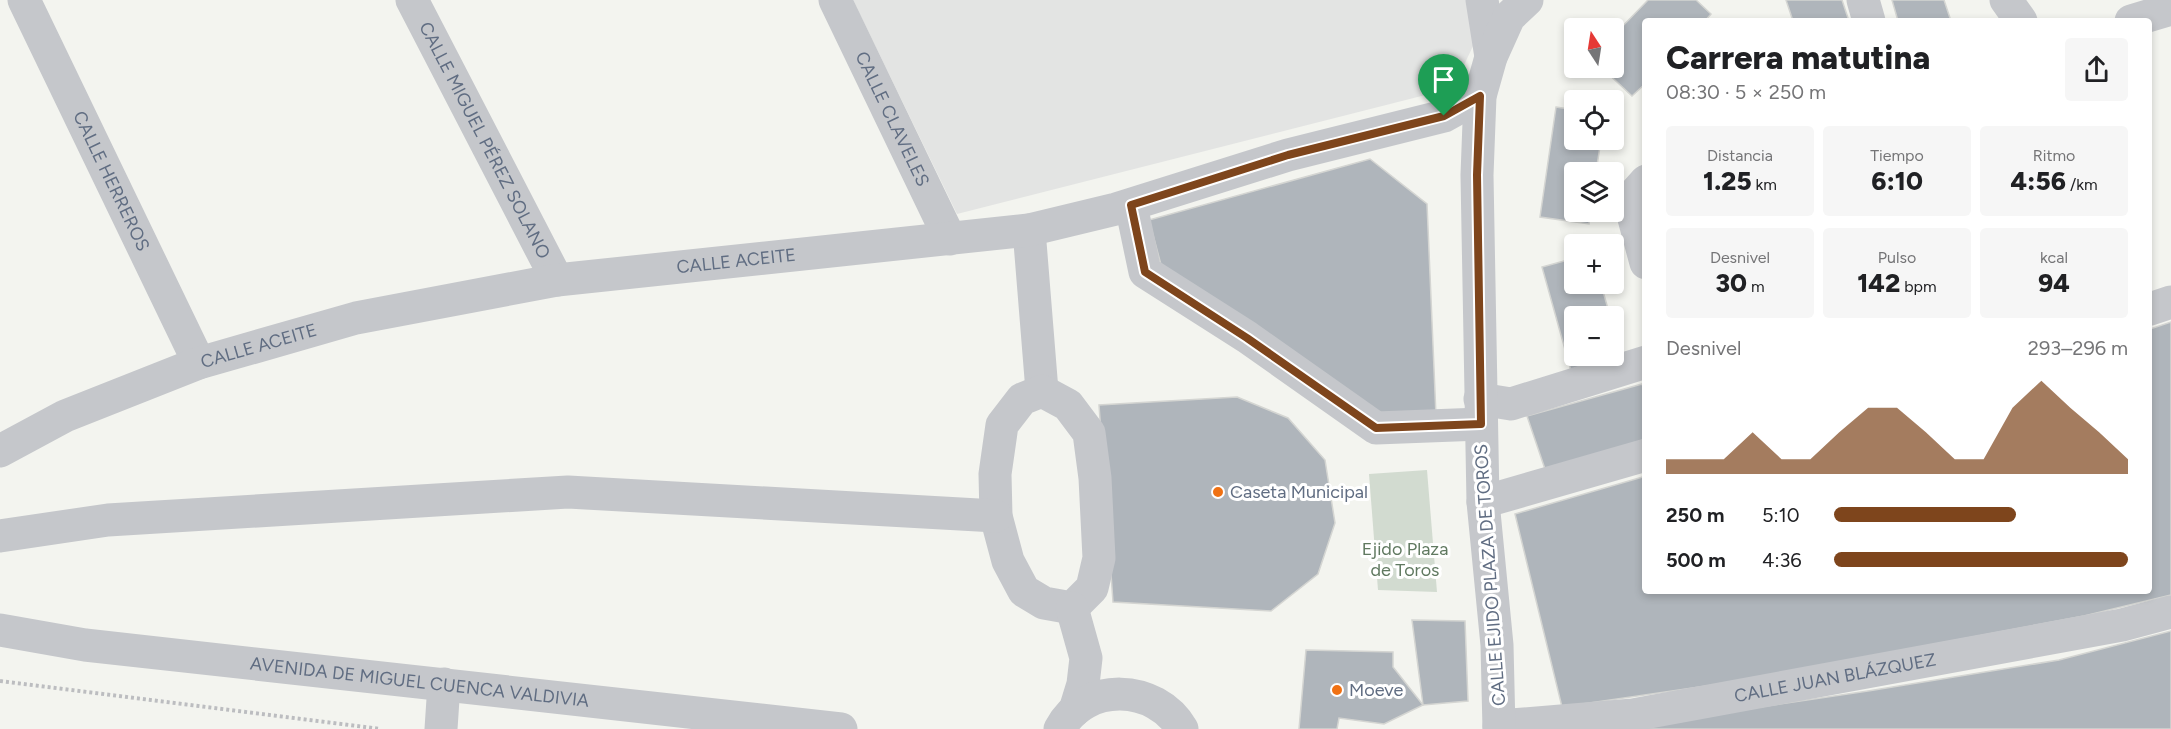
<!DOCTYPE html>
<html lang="es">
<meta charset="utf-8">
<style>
body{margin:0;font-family:Figtree,sans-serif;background:#f6f6f6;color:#202124;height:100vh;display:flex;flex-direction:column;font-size:22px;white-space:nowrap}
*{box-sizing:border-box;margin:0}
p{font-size:20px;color:#757577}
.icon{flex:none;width:33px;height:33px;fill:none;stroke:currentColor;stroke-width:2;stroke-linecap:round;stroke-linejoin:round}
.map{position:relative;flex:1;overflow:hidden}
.details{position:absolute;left:1642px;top:18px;width:510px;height:576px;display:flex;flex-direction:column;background:#fff;border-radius:6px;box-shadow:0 3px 9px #0003}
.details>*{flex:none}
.needle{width:39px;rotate:348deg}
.buttons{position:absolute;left:1564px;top:18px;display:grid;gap:12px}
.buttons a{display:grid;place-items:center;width:60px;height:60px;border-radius:6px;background:#fff;box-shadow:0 3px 9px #0003;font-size:30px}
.pin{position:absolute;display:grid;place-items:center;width:51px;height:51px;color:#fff;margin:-62px -26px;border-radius:50% 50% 50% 0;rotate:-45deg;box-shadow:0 0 6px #0007}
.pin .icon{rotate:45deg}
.round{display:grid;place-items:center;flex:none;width:63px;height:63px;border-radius:6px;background:#f6f6f6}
.headline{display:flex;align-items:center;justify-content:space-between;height:102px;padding:0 24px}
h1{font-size:33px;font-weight:800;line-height:45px}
.metrics{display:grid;grid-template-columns:repeat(3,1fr);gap:9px;height:102px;padding:6px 24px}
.metrics div{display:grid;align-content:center;border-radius:6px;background:#f6f6f6;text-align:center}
.metrics b{font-size:26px;font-weight:800}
.metrics small{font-size:16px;font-weight:400}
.metrics p{font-size:16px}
.chart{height:168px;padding:12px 24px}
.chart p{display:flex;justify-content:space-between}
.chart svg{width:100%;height:108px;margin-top:6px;fill:#7e451c;opacity:.7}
ul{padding:0 24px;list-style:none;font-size:20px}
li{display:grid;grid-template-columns:96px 72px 1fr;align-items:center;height:45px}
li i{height:15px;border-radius:8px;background:#7e451c}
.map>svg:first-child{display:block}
.built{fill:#e3e4e3}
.green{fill:#d2dbd0}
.building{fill:#afb5bb;stroke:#d4d5d2;stroke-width:1.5}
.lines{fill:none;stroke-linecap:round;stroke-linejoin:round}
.path{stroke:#bcbdc0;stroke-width:4;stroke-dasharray:3 3;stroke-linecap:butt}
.minor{stroke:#c5c7cb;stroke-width:33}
.route-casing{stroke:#fff;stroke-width:12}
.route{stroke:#7e451c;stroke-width:8}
.poi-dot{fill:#f07113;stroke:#fff;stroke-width:2}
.labels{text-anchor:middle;stroke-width:6;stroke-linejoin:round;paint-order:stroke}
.street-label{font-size:18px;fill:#606d82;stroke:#fff}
.poi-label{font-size:18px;fill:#606d82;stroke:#fff;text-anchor:start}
.park-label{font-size:18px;fill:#607960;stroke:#fff}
</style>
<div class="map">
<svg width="2171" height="729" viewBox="0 0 2171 729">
<rect width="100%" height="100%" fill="#f3f4ef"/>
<polygon class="built" points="853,0 1495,0 1453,88 957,214"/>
<polygon class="green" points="1427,470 1437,592 1378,590 1369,474"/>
<g class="building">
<polygon points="1648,0 1696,0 1711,14 1705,21 1646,21 1646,83 1632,96 1602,68 1614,68 1614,35"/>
<polygon points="1786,0 1842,0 1849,21 1793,21"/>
<polygon points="1892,0 1944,0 1951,21 1898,21"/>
<polygon points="1556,107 1575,110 1575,140 1601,140 1596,172 1575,172 1575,212 1590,212 1589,224 1540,217"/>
<polygon points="1370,159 1427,204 1436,416 1380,414 1164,276 1149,220"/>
<polygon points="1575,258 1575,284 1601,284 1610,316 1575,316 1575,356 1614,356 1614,332 1621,358 1571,371 1542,267"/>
<polygon points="2171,322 2171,595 2084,616 1734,682 1562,707 1515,514 1646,476 1646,591 2150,591 2150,329"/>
<polygon points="1642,384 1646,396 1646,439 1546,472 1527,416"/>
<polygon points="1237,397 1288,418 1325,460 1335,523 1318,574 1271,611 1113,602 1099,405"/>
<polygon points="1412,620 1465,621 1468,701 1423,705"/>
<polygon points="2171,631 2171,729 1612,729 1868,691 2059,660"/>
<polygon points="1306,650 1393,652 1393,667 1423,705 1384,724 1339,718 1337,729 1299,729"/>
</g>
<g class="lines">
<polyline class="path" points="0,681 381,729"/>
<g class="minor">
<path id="s1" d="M24,0L199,363"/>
<path id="s2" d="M412,0L557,280"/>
<path id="s3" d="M835,0L950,239"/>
<polyline points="1482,0 1491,57"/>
<polyline points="1863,0 1869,21"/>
<polyline points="2006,0 2021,21"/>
<polyline points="2131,21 2171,9"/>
<polyline points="1646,181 1629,200 1646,263"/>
<polyline points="1131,205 1145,272 1247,337 1376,428 1481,424"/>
<polyline points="1029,230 1042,391"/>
<polyline points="2150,309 2171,302"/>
<polygon points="1042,391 1068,405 1089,433 1095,478 1099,558 1092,588 1072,608 1044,603 1024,591 1008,561 996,516 995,474 1002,425 1022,399"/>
<polyline points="1480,399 1511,404 1646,362"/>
<path id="s4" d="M0,451L65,416L199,363L356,318L557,280L1029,230L1116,209L1288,155L1444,116L1480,96"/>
<polyline points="1483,502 1646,455"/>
<polyline points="0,536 108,520 568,492 996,516"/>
<polyline points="1072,608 1086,658 1083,684 1075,710"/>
<path id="s5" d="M0,630L85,645L841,729"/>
<path id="s6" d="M1499,726L1633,715L2122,625L2171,612"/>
<polyline points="441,729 444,684"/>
<path d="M1060,729C1085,681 1156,684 1182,729"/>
<polyline points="1499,729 1497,645 1483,502 1477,175 1480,96 1491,57 1509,17 1527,0"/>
</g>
</g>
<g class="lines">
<defs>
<polygon id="route" points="1480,96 1477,175 1481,424 1376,428 1247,338 1145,272 1131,205 1288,155 1444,116"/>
</defs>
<use href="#route" class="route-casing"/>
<use href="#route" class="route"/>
</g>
<g class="poi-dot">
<circle cx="1218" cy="492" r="6"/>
<circle cx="1337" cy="690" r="6"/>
</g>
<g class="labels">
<g class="street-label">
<text dy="6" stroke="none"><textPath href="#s3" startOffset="132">CALLE CLAVELES</textPath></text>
<text dy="6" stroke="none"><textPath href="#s2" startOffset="158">CALLE MIGUEL PÉREZ SOLANO</textPath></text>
<text dy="6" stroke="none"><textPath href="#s1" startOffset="201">CALLE HERREROS</textPath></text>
<text dy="6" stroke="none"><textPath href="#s4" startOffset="766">CALLE ACEITE</textPath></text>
<text dy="6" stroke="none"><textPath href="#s4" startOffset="280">CALLE ACEITE</textPath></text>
<text transform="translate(1490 575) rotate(-94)" y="6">CALLE EJIDO PLAZA DE TOROS</text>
<text dy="6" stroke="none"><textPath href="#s6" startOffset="340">CALLE JUAN BLÁZQUEZ</textPath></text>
<text dy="6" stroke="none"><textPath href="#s5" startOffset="423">AVENIDA DE MIGUEL CUENCA VALDIVIA</textPath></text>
</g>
<g class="poi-label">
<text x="1230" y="498">Caseta Municipal</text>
<text x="1349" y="696">Moeve</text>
</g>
<g class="park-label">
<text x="1405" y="555">Ejido Plaza<tspan x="1405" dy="21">de Toros</tspan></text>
</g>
</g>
</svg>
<div class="buttons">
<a><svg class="needle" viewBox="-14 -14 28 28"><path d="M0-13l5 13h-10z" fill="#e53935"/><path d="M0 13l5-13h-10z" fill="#757577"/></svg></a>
<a><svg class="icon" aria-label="locate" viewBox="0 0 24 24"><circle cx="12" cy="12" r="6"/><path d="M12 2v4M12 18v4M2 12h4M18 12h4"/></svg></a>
<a><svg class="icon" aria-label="layers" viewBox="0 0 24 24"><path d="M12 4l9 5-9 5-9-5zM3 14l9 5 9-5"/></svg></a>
<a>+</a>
<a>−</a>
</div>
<div class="pin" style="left:1444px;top:116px;background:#1e9e55"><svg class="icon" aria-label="arrive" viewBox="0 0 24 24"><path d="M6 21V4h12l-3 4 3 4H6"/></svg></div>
<section class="details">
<div class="headline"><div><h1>Carrera matutina</h1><p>08:30 · 5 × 250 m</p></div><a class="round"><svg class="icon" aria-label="share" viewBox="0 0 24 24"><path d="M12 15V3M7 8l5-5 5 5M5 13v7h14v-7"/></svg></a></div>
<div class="metrics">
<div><p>Distancia</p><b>1.25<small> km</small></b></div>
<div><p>Tiempo</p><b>6:10</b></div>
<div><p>Ritmo</p><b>4:56<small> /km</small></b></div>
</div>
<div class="metrics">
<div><p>Desnivel</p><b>30<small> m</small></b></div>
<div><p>Pulso</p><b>142<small> bpm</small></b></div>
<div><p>kcal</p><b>94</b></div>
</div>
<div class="chart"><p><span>Desnivel</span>293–296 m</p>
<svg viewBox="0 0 160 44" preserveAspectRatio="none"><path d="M0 44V38L10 38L20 38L30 27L40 38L50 38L60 27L70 17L80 17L90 27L100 38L110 38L120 17L130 6L140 17L150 27L160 38V44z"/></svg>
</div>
<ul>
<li><b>250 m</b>5:10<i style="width:62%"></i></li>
<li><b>500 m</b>4:36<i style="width:100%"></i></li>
</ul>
</section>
</div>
